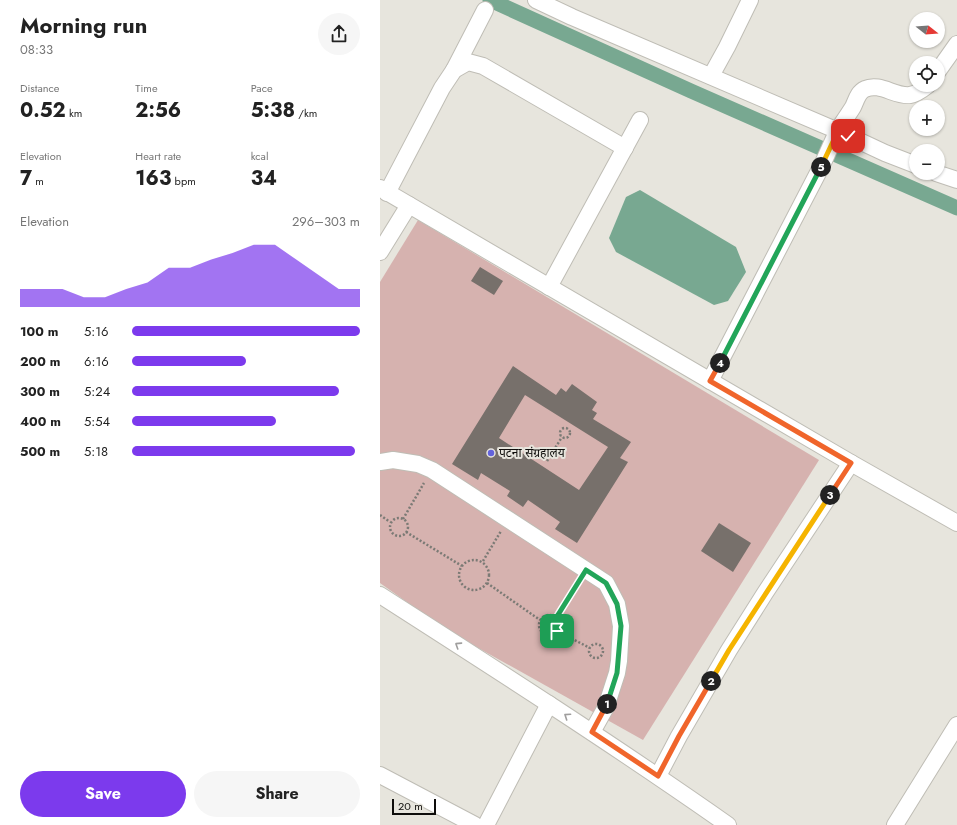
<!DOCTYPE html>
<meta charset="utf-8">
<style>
body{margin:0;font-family:Jost,"Noto Sans Devanagari",sans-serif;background:#f6f6f6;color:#222;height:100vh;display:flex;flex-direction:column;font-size:15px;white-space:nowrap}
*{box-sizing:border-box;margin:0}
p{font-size:13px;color:#767676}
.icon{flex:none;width:22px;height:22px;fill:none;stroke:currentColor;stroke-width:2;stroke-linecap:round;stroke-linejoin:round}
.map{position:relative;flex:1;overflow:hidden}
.details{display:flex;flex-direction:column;background:#fff;width:380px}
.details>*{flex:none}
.needle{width:26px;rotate:107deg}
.fabs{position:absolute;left:529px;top:12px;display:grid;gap:8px}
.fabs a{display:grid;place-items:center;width:36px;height:36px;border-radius:50%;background:#fff;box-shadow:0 1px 3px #0004;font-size:20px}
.scale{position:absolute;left:12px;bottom:10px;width:44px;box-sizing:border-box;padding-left:4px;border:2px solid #0e0d0b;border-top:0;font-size:11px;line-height:14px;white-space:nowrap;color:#0e0d0b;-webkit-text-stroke:3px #e7e5dd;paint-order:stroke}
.pin{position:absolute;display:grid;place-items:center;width:34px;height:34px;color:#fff;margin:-17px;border-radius:8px;box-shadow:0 2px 6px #0006}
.km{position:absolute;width:20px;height:20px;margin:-10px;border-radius:50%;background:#222;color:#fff;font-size:11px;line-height:20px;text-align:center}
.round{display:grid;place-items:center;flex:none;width:42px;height:42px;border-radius:21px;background:#f6f6f6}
.overview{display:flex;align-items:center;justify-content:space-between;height:68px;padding:0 20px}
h1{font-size:22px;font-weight:700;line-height:30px}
.figures{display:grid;grid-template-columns:repeat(3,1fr);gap:6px;height:68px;padding:4px 20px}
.figures div{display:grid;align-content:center}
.figures b{font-size:20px;font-weight:700}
.figures small{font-size:11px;font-weight:400}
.figures p{font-size:11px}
.chart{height:112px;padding:8px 20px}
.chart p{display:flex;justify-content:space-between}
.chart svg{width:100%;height:72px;margin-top:4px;fill:#7c3aed;opacity:.7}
.button{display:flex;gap:8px;margin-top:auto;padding:8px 20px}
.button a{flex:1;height:46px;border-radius:24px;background:#7c3aed;color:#fff;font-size:16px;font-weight:700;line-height:46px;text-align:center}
.button a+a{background:#f6f6f6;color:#222}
ul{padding:0 20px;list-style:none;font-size:13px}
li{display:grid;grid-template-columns:64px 48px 1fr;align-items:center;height:30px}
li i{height:10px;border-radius:5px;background:#7c3aed}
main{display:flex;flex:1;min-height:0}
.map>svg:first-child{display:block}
.green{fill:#d6b2af}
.water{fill:#78a891}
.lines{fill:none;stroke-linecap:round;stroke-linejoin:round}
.canal{stroke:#78a891;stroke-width:15}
.building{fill:#77706b;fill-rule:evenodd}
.minor-casing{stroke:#bfbdb5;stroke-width:18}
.path{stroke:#7b7a75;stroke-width:2.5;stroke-dasharray:2 2;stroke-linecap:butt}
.minor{stroke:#fff;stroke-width:16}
.oneway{stroke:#9f9e9d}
.split-1-casing{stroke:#fff;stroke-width:8}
.split-2-casing{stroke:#fff;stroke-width:8}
.split-3-casing{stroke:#fff;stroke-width:8}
.split-4-casing{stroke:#fff;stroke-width:8}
.split-5-casing{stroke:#fff;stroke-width:8}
.split-6-casing{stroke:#fff;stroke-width:8}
.split-1{stroke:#22a559;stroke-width:5}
.split-2{stroke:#f0652b;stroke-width:5}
.split-3{stroke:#f5b400;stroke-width:5}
.split-4{stroke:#f0652b;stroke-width:5}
.split-5{stroke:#22a559;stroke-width:5}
.split-6{stroke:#f5b400;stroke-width:5}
.poi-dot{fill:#6363dc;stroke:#e7e5dd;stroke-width:1.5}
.labels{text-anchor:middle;stroke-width:4;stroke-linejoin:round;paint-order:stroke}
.poi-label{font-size:12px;fill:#0e0d0b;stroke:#e7e5dd;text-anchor:start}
</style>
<main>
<section class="details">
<div class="overview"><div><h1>Morning run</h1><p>08:33</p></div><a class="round"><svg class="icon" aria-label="share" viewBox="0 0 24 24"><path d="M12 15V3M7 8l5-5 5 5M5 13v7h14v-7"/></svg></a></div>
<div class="figures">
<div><p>Distance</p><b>0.52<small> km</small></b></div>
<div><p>Time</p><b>2:56</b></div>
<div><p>Pace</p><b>5:38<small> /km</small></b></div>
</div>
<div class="figures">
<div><p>Elevation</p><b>7<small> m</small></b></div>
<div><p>Heart rate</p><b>163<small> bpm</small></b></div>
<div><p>kcal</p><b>34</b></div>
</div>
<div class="chart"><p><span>Elevation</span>296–303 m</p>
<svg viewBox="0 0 160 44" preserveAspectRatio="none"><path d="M0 44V33L10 33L20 33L30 38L40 38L50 33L60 29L70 20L80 20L90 15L100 11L110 6L120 6L130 15L140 24L150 33L160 33V44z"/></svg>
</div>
<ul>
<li><b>100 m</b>5:16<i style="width:100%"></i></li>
<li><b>200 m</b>6:16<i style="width:50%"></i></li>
<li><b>300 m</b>5:24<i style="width:91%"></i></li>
<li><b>400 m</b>5:54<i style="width:63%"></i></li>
<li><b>500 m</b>5:18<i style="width:98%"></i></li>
</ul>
<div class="button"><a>Save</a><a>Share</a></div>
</section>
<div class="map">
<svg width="577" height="825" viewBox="0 0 577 825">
<rect width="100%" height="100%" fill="#e7e5dd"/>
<polygon class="green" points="38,220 439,460 263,740 66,630 0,583 0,282"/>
<polygon class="water" points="260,190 356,247 366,272 348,301 334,305 236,252 229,238 246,197"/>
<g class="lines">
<polyline class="canal" points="110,0 311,91 577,208"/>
</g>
<g class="building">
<polygon points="100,267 123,281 114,295 91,281"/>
<path d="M133,366L176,395L181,388L186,392L192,384L217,402L212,410L217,413L213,419L251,442L240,458L248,462L197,543L175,529L180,522L148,500L143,507L127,496L130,491L101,473L98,480L72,464ZM145,395L228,447L199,490L119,438Z"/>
<polygon points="339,523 371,543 353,572 321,551"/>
</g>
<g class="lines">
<defs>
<g id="minor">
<polyline points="156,0 192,17 458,131 505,153 536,165"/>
<polyline points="74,70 105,10"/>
<polyline points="558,71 577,44"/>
<polyline points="331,76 347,47 370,0"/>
<polyline points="556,173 577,180"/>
<polyline points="0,188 471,463 577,523"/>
<polyline points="7,193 62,88 74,70 88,62 103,66 245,148"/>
<polyline points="0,252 29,205"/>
<polyline points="169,287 260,120"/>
<path d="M330,381L441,167C447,155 452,142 458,130C463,122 468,115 473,107C476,101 478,92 485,89C500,82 515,97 530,95C537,94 543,89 548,85"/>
<polyline points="0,462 13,460 38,464 52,470 226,583 237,604 241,626 239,661 237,673 226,707 212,732"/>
<path d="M0,595C117,670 234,745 348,825"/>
<polyline points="0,775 95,825"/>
<polyline points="278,776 299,736 349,650 385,593 471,463"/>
<polyline points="106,825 169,704"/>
<polyline points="515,825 577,725"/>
</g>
</defs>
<use href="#minor" class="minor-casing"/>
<g class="path">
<circle cx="185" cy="433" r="5"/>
<polyline points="167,461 182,437"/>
<polyline points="0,515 10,522"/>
<circle cx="19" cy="527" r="9"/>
<polyline points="23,519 44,483"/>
<polyline points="26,532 82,566"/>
<circle cx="94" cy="575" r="15"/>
<polyline points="103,561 121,531"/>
<polyline points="107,583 160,620"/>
<circle cx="169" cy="625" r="10"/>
<polyline points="176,618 198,583"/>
<polyline points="177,631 210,648"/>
<circle cx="216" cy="651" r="7"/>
</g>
<use href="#minor" class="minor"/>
</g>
<defs><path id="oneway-chevron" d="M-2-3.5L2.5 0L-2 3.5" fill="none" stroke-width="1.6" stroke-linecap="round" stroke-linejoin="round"/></defs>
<g class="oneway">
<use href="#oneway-chevron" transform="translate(78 645) rotate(-147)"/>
<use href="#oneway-chevron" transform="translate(187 716) rotate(-146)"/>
</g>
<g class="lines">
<defs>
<polyline id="split-1" points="177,631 179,624 176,618 206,570 226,583 237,604 241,626 237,673 227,704"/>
<polyline id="split-2" points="227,704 212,732 278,776 299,736 331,681"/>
<polyline id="split-3" points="331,681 349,650 450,495"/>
<polyline id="split-4" points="340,363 330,381 471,463 450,495"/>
<polyline id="split-5" points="340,363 441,167"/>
<polyline id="split-6" points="441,167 458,131 468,136"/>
</defs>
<use href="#split-1" class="split-1-casing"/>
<use href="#split-2" class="split-2-casing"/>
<use href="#split-3" class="split-3-casing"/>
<use href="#split-4" class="split-4-casing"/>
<use href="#split-5" class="split-5-casing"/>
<use href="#split-6" class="split-6-casing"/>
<use href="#split-1" class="split-1"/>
<use href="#split-2" class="split-2"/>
<use href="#split-3" class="split-3"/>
<use href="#split-4" class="split-4"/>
<use href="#split-5" class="split-5"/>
<use href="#split-6" class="split-6"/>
</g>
<circle class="poi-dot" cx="111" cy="453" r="4"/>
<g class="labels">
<g class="poi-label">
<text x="119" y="457">पटना संग्रहालय</text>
</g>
</g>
</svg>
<div class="fabs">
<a><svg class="needle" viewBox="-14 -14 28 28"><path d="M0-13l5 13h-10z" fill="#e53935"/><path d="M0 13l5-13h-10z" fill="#767676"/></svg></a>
<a><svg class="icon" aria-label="locate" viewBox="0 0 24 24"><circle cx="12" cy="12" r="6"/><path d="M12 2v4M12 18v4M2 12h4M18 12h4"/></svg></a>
<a>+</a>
<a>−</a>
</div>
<div class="scale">20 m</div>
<div class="pin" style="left:177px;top:631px;background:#1e9e55"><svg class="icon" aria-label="arrive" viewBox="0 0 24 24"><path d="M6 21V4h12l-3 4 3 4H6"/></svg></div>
<div class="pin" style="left:468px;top:136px;background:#d93025"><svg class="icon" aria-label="check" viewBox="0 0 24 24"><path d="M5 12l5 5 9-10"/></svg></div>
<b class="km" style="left:227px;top:704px">1</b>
<b class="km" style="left:331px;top:681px">2</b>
<b class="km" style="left:450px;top:495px">3</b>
<b class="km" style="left:340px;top:363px">4</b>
<b class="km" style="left:441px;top:167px">5</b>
</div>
</main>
